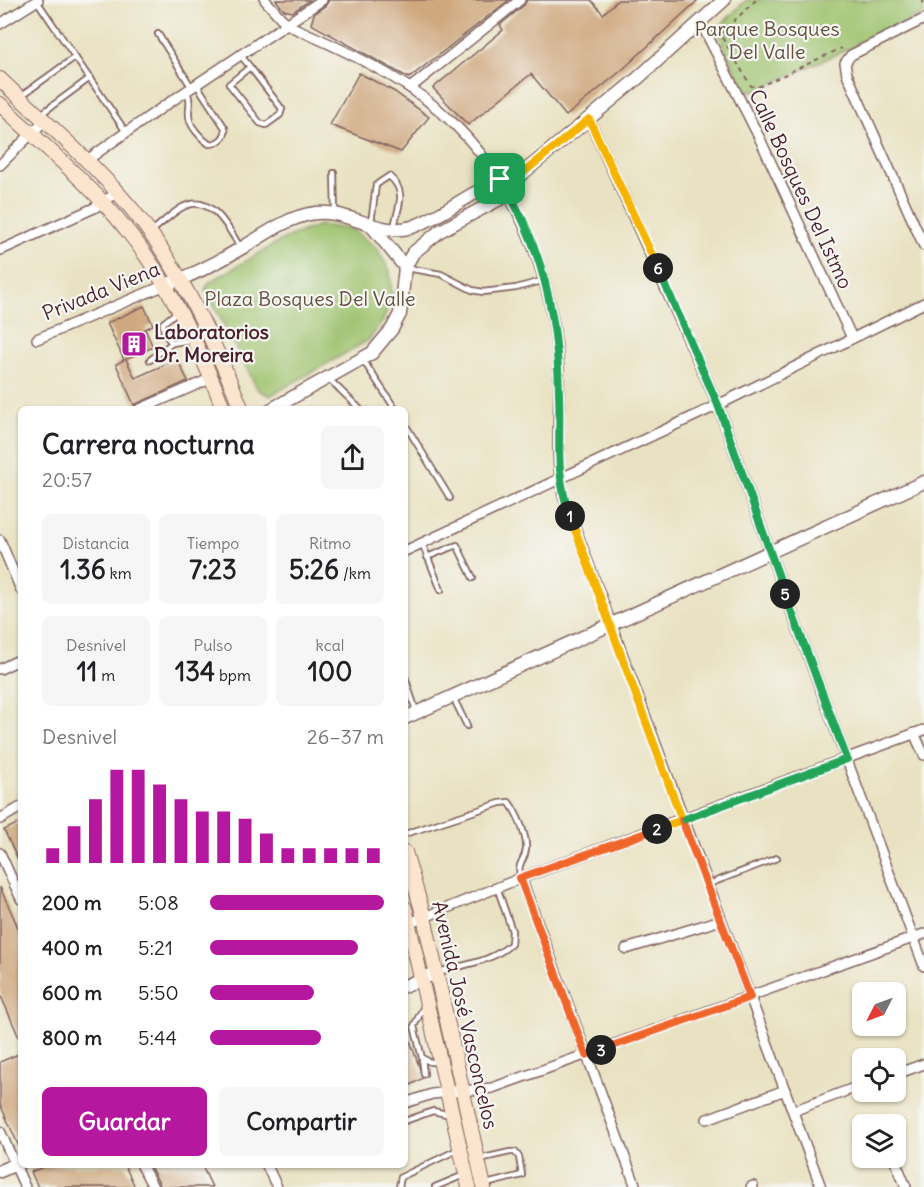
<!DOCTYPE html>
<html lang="es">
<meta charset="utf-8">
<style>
body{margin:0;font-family:Delius,sans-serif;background:#f6f6f6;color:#202124;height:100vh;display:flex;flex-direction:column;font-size:22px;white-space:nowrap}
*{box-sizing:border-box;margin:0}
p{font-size:20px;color:#757577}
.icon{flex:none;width:33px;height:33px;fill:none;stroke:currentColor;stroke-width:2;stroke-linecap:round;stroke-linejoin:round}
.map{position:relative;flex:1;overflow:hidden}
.details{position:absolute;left:18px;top:406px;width:390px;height:762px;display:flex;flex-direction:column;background:#fff;border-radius:9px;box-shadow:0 2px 4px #0004}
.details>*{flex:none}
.needle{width:39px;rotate:228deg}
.tools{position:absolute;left:852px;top:982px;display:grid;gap:12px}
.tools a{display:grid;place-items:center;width:54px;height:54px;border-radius:9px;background:#fff;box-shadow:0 2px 4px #0004;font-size:30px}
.pin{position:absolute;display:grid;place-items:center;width:51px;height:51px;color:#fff;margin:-26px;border-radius:12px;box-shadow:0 3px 9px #0006}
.km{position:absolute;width:30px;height:30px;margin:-15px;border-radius:50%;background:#222;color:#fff;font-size:16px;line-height:30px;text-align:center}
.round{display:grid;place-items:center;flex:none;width:63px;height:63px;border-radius:9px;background:#f6f6f6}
.headline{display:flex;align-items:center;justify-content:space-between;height:102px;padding:0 24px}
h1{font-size:27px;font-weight:700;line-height:45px}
.stats{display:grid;grid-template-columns:repeat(3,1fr);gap:9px;height:102px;padding:6px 24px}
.stats div{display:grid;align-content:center;border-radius:9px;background:#f6f6f6;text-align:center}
.stats b{font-size:26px;font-weight:700}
.stats small{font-size:16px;font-weight:400}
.stats p{font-size:16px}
.chart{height:168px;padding:12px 24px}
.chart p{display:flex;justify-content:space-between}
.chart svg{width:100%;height:108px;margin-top:6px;stroke:#b5179e;stroke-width:6}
.cta{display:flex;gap:12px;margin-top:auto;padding:12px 24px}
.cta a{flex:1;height:69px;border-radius:9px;background:#b5179e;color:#fff;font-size:24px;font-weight:700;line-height:69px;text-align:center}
.cta a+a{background:#f6f6f6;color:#202124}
ul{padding:0 24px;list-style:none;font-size:20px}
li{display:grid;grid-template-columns:96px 72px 1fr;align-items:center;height:45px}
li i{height:15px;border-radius:8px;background:#b5179e}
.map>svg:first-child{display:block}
.green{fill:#9bc16b;stroke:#72704b;stroke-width:1.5}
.building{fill:#cfa87f}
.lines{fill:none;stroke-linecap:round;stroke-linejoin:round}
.service-casing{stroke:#826360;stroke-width:8}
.minor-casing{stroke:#826360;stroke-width:12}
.tertiary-casing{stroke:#826360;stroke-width:15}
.secondary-casing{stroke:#826360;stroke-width:16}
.path{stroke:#826360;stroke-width:2;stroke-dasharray:4.5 4.5;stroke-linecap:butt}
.service{stroke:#fff;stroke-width:4.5}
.minor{stroke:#fff;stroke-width:9}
.tertiary{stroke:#fff;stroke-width:12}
.secondary{stroke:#fce5cf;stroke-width:14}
.split-1-casing{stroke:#fff;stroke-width:12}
.split-2-casing{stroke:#fff;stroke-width:12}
.split-3-casing{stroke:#fff;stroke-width:12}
.split-4-casing{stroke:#fff;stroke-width:12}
.split-5-casing{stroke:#fff;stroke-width:12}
.split-6-casing{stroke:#fff;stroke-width:12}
.split-7-casing{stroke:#fff;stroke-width:12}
.split-1{stroke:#22a559;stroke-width:8}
.split-2{stroke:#f5b400;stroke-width:8}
.split-3{stroke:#f0652b;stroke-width:8}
.split-4{stroke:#f0652b;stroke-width:8}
.split-5{stroke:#22a559;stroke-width:8}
.split-6{stroke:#22a559;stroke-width:8}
.split-7{stroke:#f5b400;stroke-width:8}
.labels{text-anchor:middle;stroke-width:4.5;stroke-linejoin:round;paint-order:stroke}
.park-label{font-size:20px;fill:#62503e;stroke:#f6f6f2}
.street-label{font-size:20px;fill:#4a1f2b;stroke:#f6f6f2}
.poi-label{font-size:20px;font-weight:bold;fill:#4a1f2b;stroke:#f6f6f2;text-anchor:start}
</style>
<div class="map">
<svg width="924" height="1187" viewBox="0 0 924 1187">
<rect width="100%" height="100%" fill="#f6f6f2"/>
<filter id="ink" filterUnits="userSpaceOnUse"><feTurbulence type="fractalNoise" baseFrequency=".0167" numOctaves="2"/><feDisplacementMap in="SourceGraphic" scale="12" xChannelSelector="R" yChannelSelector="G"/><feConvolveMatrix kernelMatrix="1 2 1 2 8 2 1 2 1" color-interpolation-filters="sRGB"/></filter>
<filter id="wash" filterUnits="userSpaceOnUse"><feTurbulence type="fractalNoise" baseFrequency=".008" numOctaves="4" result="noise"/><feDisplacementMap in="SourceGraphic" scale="24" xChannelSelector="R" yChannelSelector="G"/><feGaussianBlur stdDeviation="1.35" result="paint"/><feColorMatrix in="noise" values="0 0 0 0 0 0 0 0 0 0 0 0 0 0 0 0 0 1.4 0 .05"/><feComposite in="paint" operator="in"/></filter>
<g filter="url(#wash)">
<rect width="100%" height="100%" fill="#e9e2c2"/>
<g class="green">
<polygon points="746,0 924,0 924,14 754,92 744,89 718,34 719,27"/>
<polygon points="320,225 351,229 376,247 390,271 392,297 383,321 369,340 270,396 258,390 205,289 210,282 287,237"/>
</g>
<g id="blocks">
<g class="building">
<polygon points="276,0 310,0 292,12 284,10"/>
<polygon points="329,0 509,0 409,78 311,24 314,14 326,5"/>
<polygon points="527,0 591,0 603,14 618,0 698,0 622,70 566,116 531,74 468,125 433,88 503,30 500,25 524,5"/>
<polygon points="359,73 395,92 429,117 401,152 330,125"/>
<polygon points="144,306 153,325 145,329 153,347 126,359 135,378 177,359 188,381 134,405 116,364 124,360 107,323"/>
<polygon points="21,822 21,866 4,830"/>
<polygon points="0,887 21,934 21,1042 0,994"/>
<polygon points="405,1026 423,1078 405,1088"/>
<polygon points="21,1053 21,1151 0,1104 0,1062"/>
<polygon points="46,1166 125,1166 135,1187 38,1187 31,1172"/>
<polygon points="150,1166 202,1166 212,1187 161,1187"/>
</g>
</g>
</g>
<g filter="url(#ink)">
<use href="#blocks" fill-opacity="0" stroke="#826360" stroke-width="1.5"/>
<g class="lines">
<defs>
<g id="service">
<polyline points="37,1 126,132"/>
<polyline points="158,34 192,88"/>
<polyline points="242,57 250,67"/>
<polygon points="250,67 282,109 280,115 266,125 260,123 229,84"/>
<path d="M187,92C192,102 188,106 189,116C189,126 202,139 209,144C218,144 227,137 225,128L197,85"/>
<polyline points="21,96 75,57"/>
<polyline points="41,114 90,78"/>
<polyline points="334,173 335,212"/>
<path d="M371,223L376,185L389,176C408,192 398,206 394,227"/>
<path d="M152,231C161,224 171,214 181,208C210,191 228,227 240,247"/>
<polyline points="407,268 441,274 472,290 483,292 516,288 545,280"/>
<polyline points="178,311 163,323 164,333 172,343 190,340"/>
<polyline points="150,360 172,343"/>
<polyline points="363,360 396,410"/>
<polyline points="329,379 361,410"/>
<polyline points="405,424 450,498"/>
<polyline points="422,543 441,590"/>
<polyline points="427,557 457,545 473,578"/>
<polyline points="405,677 416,711"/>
<polyline points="453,697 467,726"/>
<path d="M405,834L500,803L509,802C517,813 527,835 526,849C525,862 517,860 520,877"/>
<polyline points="709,884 777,858"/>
<path d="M439,972C464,964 490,963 511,944L512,931L497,887"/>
<polyline points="424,1006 414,1026 422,1058 430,1062 438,1062"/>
<polyline points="422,1058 424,1074"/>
<polyline points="405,1121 433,1111 451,1115"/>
<polyline points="479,1159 510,1152 515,1152 519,1157 522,1175 486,1184"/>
<polyline points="399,1187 401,1177 459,1149"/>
<polyline points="435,1187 464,1175"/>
</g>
<g id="minor">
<path d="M265,0L281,18L292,27C329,43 377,66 410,88C501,149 549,253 558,359C562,404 553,451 563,495L821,1187"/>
<polyline points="924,19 851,55 845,63 847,74 924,246"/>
<polyline points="701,23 759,137 852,338"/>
<polyline points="0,24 38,0"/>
<polyline points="410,88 520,0"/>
<polyline points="589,119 718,405 786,597 924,966"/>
<path d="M86,161C163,104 244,54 322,0"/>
<polyline points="0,165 44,121"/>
<polyline points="1,250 94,208 118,192"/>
<polyline points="37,339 163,286"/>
<polyline points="138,410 212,378"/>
<polyline points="0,540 21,590"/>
<polyline points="405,551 718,405 924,303"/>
<polyline points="0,669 21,659"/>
<polyline points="914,733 924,755"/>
<polyline points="0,819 21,807"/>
<polyline points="0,853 21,899"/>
<polyline points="521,878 636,1187"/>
<polyline points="410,923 521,878 924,730"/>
<polyline points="626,949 721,920"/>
<polyline points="896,1074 924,1064"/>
<polyline points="405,1103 432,1094 492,1088 924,934"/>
<polyline points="793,1111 862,1085"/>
<polyline points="707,1119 785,1090"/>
<polyline points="881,1124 881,1125"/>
<polyline points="0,1131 25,1187"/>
<polyline points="894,1158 906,1187"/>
<polyline points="142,1166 153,1187"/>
<polyline points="267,1166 277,1187"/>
<polyline points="751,1187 753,1186"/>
</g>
<g id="tertiary">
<polyline points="370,224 405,267"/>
<path d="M163,286C191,276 219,262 245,246C264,235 287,218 310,214C346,206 376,238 412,227C449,214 478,183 518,177"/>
<polyline points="270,410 372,353 392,329 400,314 405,267 413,253 440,231 509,194 518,177 637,79 724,0"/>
<polyline points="405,718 924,482"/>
<polyline points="405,986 436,973"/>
<polyline points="0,1171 21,1162"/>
</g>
<g id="secondary">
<path d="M0,79C39,117 82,152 118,193C174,254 211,334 242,410"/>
<path d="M0,104C42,145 90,183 126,229C167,279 201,350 224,410"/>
<polyline points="405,852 424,917 484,1187"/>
<polyline points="405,908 469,1187"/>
</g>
</defs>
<use href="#service" class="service-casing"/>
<use href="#minor" class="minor-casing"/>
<use href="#tertiary" class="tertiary-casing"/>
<use href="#secondary" class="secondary-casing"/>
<g class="path">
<polyline points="756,0 720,34 751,86 758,87 842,48"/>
<polyline points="921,0 924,3"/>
</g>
<use href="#service" class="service"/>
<use href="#minor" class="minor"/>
<use href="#tertiary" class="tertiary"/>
<use href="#secondary" class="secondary"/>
</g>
</g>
<g class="lines" filter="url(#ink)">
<defs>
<path id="split-1" d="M500,179C542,243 558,318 559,394C561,441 554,470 570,516"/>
<polyline id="split-2" points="570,516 682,820 657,829"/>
<polyline id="split-3" points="601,1050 586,1055 520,878 657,829"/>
<polyline id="split-4" points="601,1050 750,997 682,820 685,819"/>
<polyline id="split-5" points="685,819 847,759 785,594"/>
<polyline id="split-6" points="658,268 718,405 785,594"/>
<polyline id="split-7" points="500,179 518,177 589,119 658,268"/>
</defs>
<use href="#split-1" class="split-1-casing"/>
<use href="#split-2" class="split-2-casing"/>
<use href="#split-3" class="split-3-casing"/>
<use href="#split-4" class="split-4-casing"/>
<use href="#split-5" class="split-5-casing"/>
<use href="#split-6" class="split-6-casing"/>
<use href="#split-7" class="split-7-casing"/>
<use href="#split-1" class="split-1"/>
<use href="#split-2" class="split-2"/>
<use href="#split-3" class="split-3"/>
<use href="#split-4" class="split-4"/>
<use href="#split-5" class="split-5"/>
<use href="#split-6" class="split-6"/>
<use href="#split-7" class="split-7"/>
</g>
<defs>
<symbol id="building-square" viewBox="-11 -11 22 22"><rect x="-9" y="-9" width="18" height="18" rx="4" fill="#b5179e" stroke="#f6f6f2"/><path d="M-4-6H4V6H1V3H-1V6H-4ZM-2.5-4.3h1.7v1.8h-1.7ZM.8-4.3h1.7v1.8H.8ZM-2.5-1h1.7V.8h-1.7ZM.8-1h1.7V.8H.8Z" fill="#fff"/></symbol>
</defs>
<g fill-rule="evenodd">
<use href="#building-square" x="119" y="329" width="30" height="30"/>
</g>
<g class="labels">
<g class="park-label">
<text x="767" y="36">Parque Bosques<tspan x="767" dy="23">Del Valle</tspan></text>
<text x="310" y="306">Plaza Bosques Del Valle</text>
</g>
<g class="street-label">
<text transform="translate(801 189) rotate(65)" y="7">Calle Bosques Del Istmo</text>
<text transform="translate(101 291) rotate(-22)" y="7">Privada Viena</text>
<text transform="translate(465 1015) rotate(77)" y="7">Avenida José Vasconcelos</text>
</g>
<g class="poi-label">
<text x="154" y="339">Laboratorios<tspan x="154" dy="23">Dr. Moreira</tspan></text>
</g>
</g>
</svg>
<div class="tools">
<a><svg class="needle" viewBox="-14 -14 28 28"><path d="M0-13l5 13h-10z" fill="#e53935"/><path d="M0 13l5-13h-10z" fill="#757577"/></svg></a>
<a><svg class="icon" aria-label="locate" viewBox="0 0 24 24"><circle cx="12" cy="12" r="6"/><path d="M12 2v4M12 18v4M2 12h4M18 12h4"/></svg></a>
<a><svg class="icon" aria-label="layers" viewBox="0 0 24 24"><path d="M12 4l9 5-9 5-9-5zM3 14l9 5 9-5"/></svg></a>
</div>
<div class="pin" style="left:500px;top:179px;background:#1e9e55"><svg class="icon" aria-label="arrive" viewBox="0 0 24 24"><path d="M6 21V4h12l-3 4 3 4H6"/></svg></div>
<b class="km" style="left:570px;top:516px">1</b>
<b class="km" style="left:657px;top:829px">2</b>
<b class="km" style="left:601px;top:1050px">3</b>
<b class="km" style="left:785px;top:594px">5</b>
<b class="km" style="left:658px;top:268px">6</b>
<section class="details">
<div class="headline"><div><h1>Carrera nocturna</h1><p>20:57</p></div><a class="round"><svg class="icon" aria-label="share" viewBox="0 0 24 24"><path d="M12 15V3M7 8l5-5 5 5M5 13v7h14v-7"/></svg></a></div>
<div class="stats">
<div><p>Distancia</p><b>1.36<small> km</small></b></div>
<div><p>Tiempo</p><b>7:23</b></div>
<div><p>Ritmo</p><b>5:26<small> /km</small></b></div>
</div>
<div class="stats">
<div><p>Desnivel</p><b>11<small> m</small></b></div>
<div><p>Pulso</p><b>134<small> bpm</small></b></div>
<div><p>kcal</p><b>100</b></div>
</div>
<div class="chart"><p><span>Desnivel</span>26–37 m</p>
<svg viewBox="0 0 160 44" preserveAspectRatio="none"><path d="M5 44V38M15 44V29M25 44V18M35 44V6M45 44V6M55 44V12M65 44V18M75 44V23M85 44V23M95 44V26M105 44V32M115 44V38M125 44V38M135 44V38M145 44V38M155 44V38"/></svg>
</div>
<ul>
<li><b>200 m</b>5:08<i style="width:100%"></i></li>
<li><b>400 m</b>5:21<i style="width:85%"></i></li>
<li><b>600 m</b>5:50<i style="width:60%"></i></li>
<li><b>800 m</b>5:44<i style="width:64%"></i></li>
</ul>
<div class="cta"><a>Guardar</a><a>Compartir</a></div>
</section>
</div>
